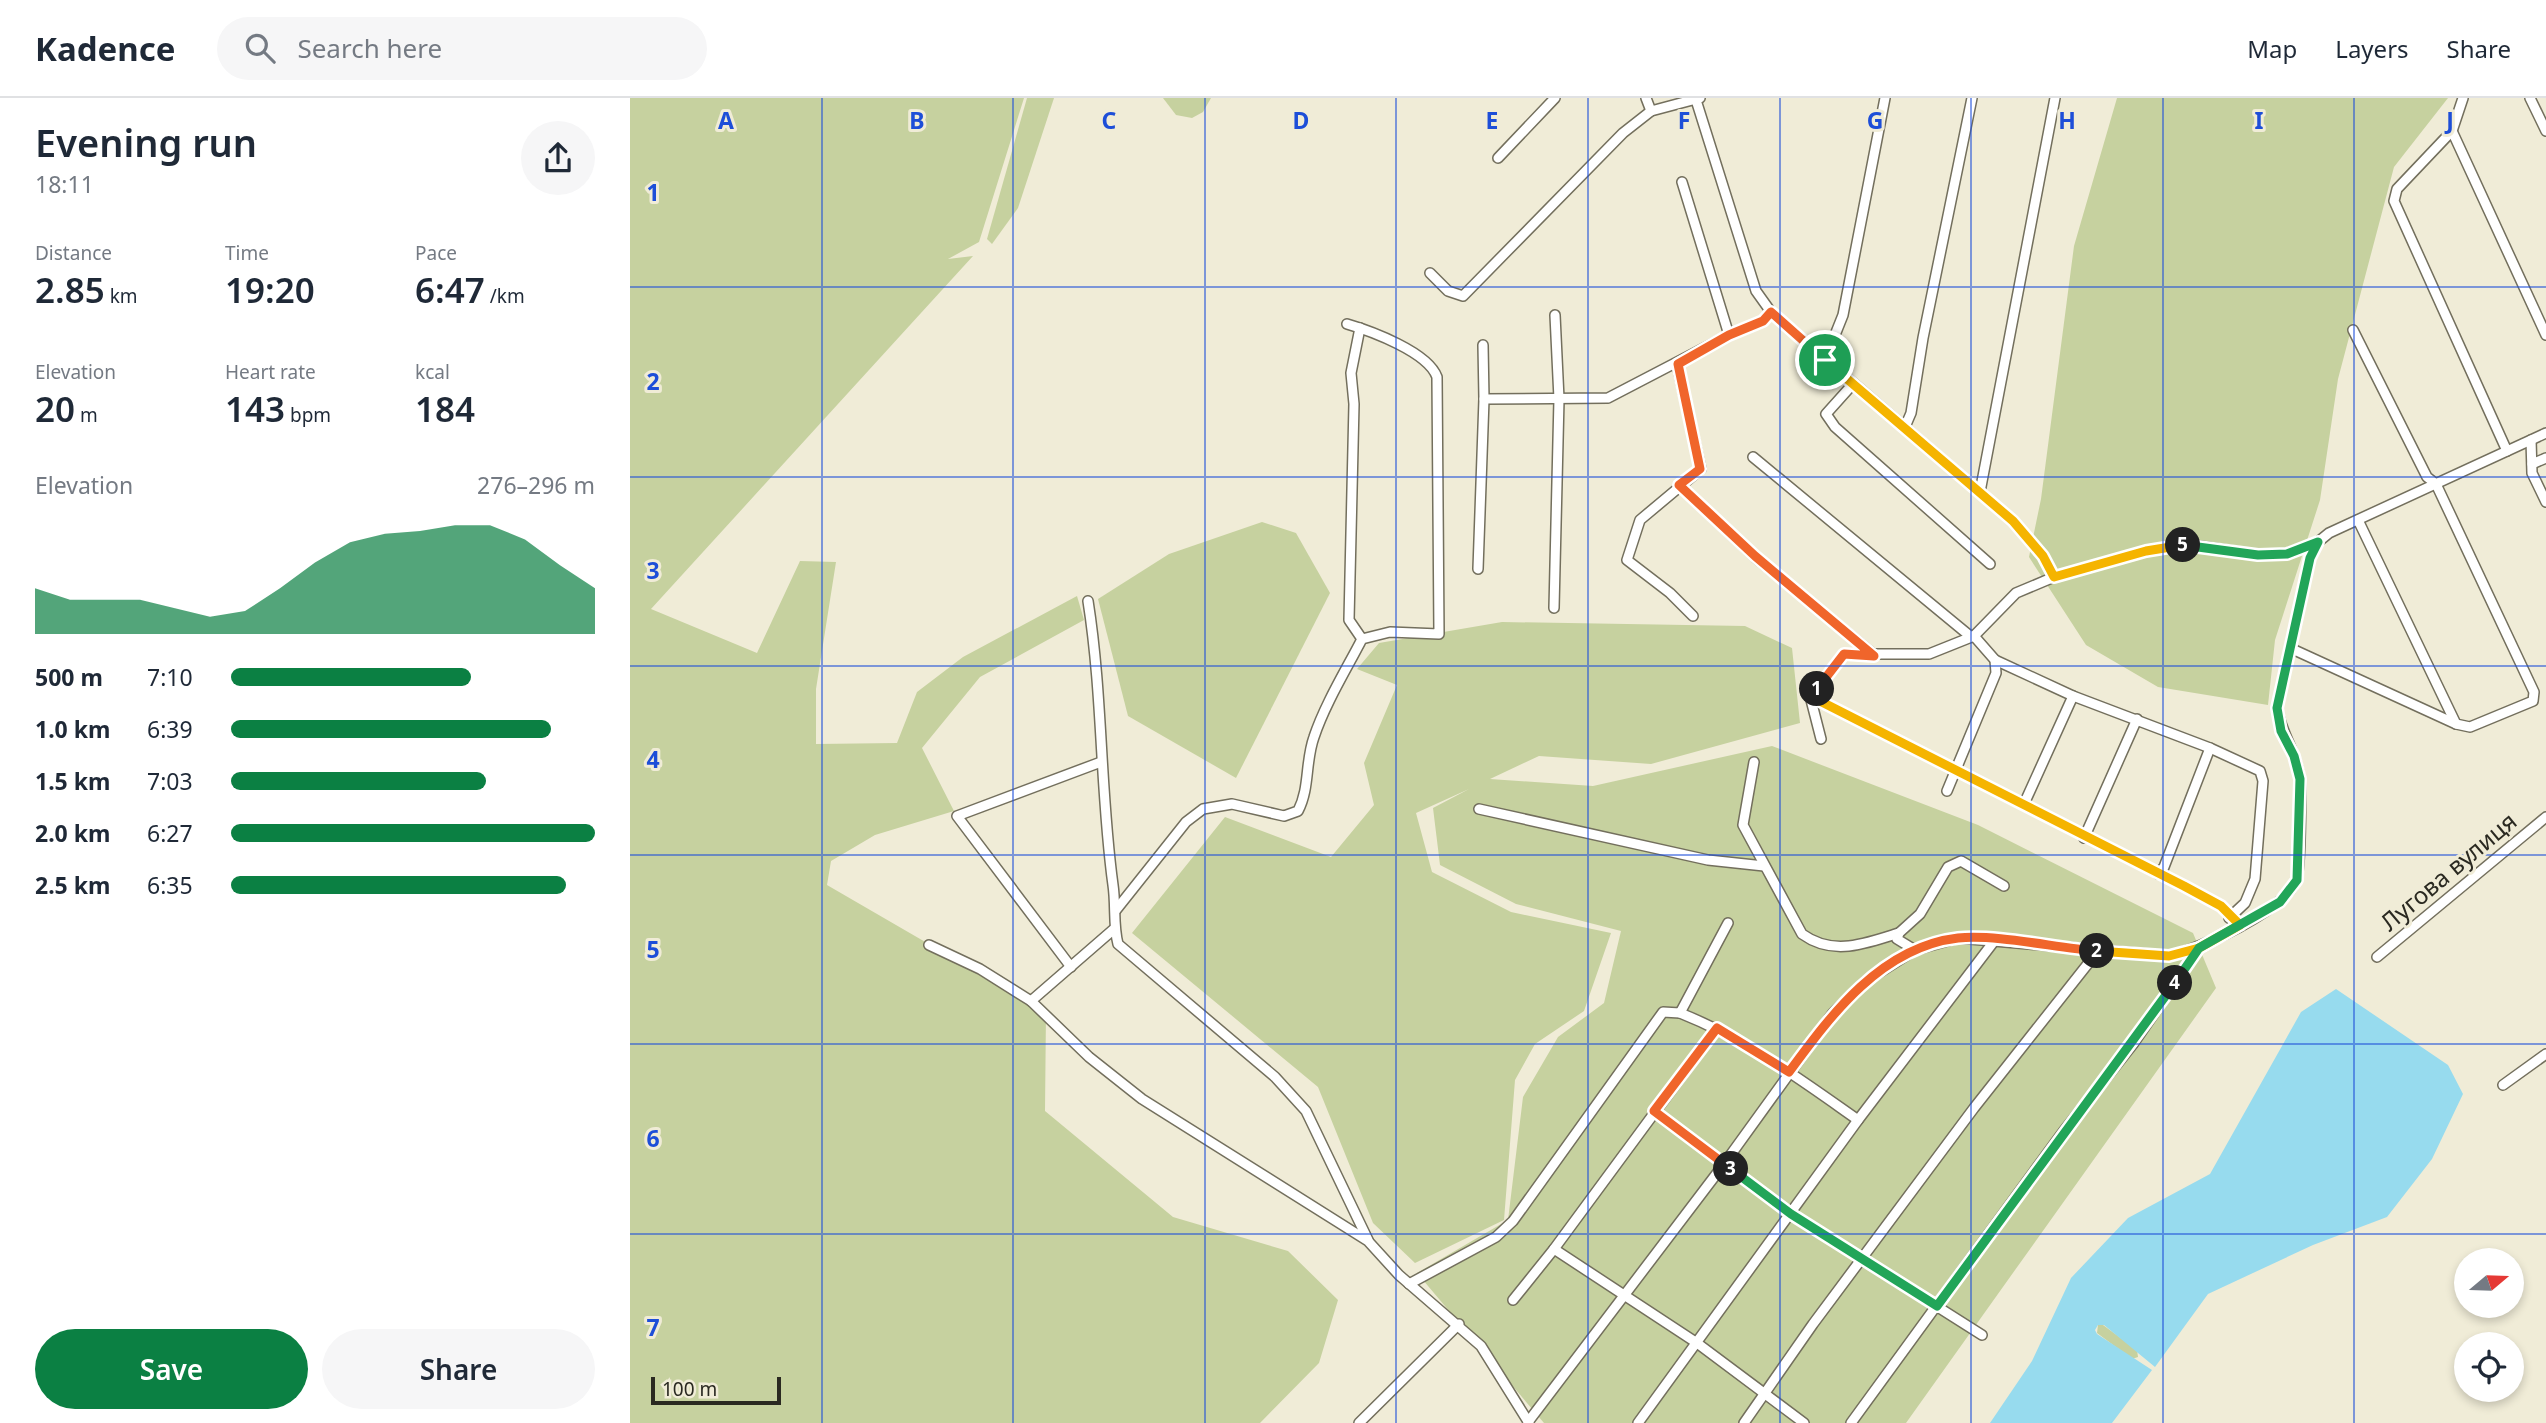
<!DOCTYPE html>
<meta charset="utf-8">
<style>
body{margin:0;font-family:"Noto Sans",sans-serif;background:#f6f6f7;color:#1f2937;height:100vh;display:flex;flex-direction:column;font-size:26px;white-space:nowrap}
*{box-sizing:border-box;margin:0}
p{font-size:23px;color:#747a83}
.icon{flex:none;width:38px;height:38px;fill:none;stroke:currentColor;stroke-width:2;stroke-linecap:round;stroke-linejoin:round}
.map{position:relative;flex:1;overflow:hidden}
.details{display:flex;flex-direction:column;background:#fff;width:630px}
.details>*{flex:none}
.needle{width:46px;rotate:71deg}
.controls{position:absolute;left:1824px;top:1150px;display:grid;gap:14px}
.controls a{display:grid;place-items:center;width:70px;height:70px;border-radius:50%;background:#fff;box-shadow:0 4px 10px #0003;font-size:35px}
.scale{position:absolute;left:21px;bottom:18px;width:130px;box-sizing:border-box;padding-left:7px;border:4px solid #2a2921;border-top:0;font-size:19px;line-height:24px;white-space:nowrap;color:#2a2921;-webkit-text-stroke:5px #f0ecd7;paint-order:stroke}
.pin{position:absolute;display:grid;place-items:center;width:60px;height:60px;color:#fff;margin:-30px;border:4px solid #fff;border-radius:50%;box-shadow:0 2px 7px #0007}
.km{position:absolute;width:35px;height:35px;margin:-18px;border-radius:50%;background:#222;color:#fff;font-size:19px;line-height:35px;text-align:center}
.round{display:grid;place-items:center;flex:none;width:74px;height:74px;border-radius:37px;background:#f6f6f7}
.summary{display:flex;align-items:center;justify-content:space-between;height:119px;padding:0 35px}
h1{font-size:38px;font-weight:600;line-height:52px}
.metrics{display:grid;grid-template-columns:repeat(3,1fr);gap:10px;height:119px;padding:7px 35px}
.metrics div{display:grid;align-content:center}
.metrics b{font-size:35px;font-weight:600}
.metrics small{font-size:19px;font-weight:400}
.metrics p{font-size:19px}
.chart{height:196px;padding:14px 35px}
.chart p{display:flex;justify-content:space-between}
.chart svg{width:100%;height:126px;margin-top:7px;fill:#0b8043;opacity:.7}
.button{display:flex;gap:14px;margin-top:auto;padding:14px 35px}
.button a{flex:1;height:80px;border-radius:42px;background:#0b8043;color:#fff;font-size:28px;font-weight:600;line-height:80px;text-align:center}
.button a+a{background:#f6f6f7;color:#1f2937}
ul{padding:0 35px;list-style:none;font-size:23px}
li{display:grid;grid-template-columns:112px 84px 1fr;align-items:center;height:52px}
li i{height:18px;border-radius:9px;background:#0b8043}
header{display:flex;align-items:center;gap:42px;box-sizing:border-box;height:98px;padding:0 35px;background:#fff;border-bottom:2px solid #e0e1e3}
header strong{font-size:33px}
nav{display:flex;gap:38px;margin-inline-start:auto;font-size:24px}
.search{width:490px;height:63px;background:#f6f6f7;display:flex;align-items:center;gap:18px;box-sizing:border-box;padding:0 24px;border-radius:38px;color:#747a83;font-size:26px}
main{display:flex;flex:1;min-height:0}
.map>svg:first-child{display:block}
.green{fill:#c6d19f}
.water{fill:#97dbee}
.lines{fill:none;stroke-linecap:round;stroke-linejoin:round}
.minor-casing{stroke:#736f5d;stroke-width:12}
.minor{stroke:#fff;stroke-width:9}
.split-1-casing{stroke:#fff;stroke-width:14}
.split-2-casing{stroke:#fff;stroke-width:14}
.split-3-casing{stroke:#fff;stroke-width:14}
.split-4-casing{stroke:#fff;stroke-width:14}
.split-5-casing{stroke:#fff;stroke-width:14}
.split-6-casing{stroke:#fff;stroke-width:14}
.split-1{stroke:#f0652b;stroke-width:9}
.split-2{stroke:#f5b400;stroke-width:9}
.split-3{stroke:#f0652b;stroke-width:9}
.split-4{stroke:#22a559;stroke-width:9}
.split-5{stroke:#22a559;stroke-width:9}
.split-6{stroke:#f5b400;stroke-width:9}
.grid{fill:none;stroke:#1d4ed8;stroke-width:2;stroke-opacity:0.55}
.labels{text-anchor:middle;stroke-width:6;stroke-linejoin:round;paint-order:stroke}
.street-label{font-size:24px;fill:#2a2921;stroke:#f0ecd7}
.grid-label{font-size:23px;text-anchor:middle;font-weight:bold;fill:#1d4ed8;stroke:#f0ecd7;stroke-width:6;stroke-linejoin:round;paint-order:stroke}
</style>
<header>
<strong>Kadence</strong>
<div class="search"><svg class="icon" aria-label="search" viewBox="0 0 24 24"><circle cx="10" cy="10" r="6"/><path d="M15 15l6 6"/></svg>Search here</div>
<nav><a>Map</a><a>Layers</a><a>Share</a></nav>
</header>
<main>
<section class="details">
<div class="summary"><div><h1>Evening run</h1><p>18:11</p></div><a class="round"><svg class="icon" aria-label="share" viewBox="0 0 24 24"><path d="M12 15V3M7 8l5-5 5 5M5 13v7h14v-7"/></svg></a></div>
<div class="metrics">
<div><p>Distance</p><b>2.85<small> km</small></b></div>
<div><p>Time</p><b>19:20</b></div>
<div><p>Pace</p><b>6:47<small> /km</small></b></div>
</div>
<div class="metrics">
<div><p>Elevation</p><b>20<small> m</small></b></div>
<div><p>Heart rate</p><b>143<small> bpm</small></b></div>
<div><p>kcal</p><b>184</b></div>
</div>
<div class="chart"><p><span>Elevation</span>276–296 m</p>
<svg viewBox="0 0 160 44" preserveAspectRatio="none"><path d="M0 44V28L10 32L20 32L30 32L40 35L50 38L60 36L70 28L80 19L90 12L100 9L110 8L120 6L130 6L140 11L150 20L160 28V44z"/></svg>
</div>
<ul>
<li><b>500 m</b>7:10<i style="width:66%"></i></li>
<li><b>1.0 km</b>6:39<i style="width:88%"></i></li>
<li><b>1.5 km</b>7:03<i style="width:70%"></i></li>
<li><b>2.0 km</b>6:27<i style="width:100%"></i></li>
<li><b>2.5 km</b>6:35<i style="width:92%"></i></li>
</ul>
<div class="button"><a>Save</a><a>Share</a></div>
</section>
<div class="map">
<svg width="1916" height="1325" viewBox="0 0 1916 1325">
<rect width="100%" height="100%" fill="#f0ecd7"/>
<g class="green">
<polygon points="0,0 394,0 349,144 318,161 343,158 21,511 127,555 170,463 206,464 186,591 186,646 267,645 287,594 333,559 447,498 454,522 350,579 292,650 324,713 245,737 201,763 197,787 416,914 415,1013 543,1119 658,1153 708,1202 689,1265 630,1325 0,1325"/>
<polygon points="397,0 424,0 388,110 362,146 357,141"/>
<polygon points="533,0 581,0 573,14 562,20 546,17"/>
<polygon points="1487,0 1818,0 1764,69 1708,281 1690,402 1645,542 1638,607 1528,589 1456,547 1399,459 1411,401 1444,148"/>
<polygon points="632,424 666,435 700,495 606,680 498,618 468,501 539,456"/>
<polygon points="872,524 1115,528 1162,550 1170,625 1021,666 909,658 860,681 963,688 1142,648 1348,727 1563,835 1586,890 1276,1325 914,1325 787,1175 878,1122 893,999 928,939 974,905 991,833 886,806 810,767 803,710 839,691 786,715 802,774 881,814 981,835 954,913 905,946 885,982 874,1122 785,1165 743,1125 688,989 502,835 595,719 701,759 744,707 734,665 767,587 727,571 749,545"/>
<polygon points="1468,1227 1473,1227 1507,1252 1508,1259 1502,1261 1467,1235"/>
</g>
<polygon class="water" points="1706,891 1818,967 1833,996 1802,1061 1757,1119 1683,1147 1578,1196 1525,1269 1474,1227 1468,1227 1465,1232 1467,1236 1522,1272 1482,1325 1360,1325 1402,1263 1441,1180 1498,1120 1580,1076 1671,914"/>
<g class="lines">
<defs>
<g id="minor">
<polyline points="1016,0 1021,13"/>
<polyline points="1833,0 1822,33 1767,91 1764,103 1877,353"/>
<polyline points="1900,0 1916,33"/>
<polyline points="1066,2 1126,193 1141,214 1383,423 1413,458 1424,479"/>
<polyline points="1822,33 1916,237"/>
<polyline points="868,60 925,0"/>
<polyline points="1052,84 1099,237"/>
<polyline points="800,175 818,193 833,198 993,35 1021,13 1070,0"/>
<polyline points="730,230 721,275 724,306 719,522 732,541"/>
<polyline points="1723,232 1797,379 1806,386 1904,594 1903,603 1840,629 1826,626 1728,422"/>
<polyline points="1195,262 1213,217 1255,0"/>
<polyline points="1047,266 1071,371 1010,422 997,462 1040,495 1063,518"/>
<polyline points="1222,287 1196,316 1205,329 1360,466"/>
<polyline points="854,301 978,300 1099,237 1133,223 1141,214"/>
<polyline points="1275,329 1281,315 1293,240 1342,0"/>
<polyline points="1901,342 1902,375 1916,404"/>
<polyline points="1123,359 1340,538"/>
<polyline points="1902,366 1916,360"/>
<polyline points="1049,387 1125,459 1244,557"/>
<polyline points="1350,394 1425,0"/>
<polyline points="848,471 854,301 853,247"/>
<path d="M458,503C473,598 470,693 483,787C486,807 483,827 488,846L645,979L676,1013L738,1142"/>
<polyline points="924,510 929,301 925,217"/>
<polyline points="1660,550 1826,626"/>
<polyline points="1365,562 1443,598 1580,650 1630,673 1633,683 1625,781 1615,805 1599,820"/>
<polyline points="1180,598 1554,788 1591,808 1610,827"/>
<polyline points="1191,641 1180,598 1214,556 1299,556 1344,538 1386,495 1424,479 1516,453 1556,446 1628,457 1657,456 1688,444"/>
<path d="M1124,664L1113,727L1172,836C1204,859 1236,845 1269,835"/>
<polyline points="1317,693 1366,575 1365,562 1344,538"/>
<polyline points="1394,706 1443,598"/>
<polyline points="849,711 1078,762 1134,768"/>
<polyline points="1454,740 1507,621"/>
<polyline points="1528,776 1534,769 1580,650"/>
<path d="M486,812L556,724L573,711L602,706L654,718L668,713C680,690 675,664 684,639C695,606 716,572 732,541L760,534L809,536L807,279C798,254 741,233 717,226"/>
<polyline points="299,847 350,871 401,903 459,959 512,1001 738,1143 769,1177 851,1248 899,1325"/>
<polyline points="1285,852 1267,841 1269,835 1290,816 1318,769 1331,763 1374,788"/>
<polyline points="1747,859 1916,719"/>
<polyline points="441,869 327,718 471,664"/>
<polyline points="401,903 484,831"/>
<path d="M1050,915C1116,941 1171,982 1228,1022"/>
<polyline points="1873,987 1916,956"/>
<polyline points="1024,1013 1161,1116 1352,1237"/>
<polyline points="924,1151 1067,1245 1174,1325"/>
<polyline points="779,1186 866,1139 883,1123 1033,914 1050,915 1098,825"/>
<polyline points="883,1202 924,1151 1087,930"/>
<path d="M898,1324L1094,1066L1203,915L1236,883L1285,852L1328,840L1539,858C1571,850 1652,814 1666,783C1671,771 1671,697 1670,681C1667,655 1651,635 1647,610L1680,460L1688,444L1699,435L1916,335"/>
<polyline points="729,1325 829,1226"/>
<polyline points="1008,1325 1228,1022 1365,842"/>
<polyline points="1114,1325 1183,1226 1344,1010 1468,853"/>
<polyline points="1221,1325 1433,1034 1503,946 1569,850"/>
</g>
</defs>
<use href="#minor" class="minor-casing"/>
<use href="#minor" class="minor"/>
</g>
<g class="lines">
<defs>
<polyline id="split-1" points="1187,591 1214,556 1244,558 1125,458 1049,387 1070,371 1048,266 1099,237 1133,223 1141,214 1195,262"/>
<polyline id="split-2" points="1187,591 1180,598 1554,788 1591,808 1610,827 1569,850 1539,858 1467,853"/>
<path id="split-3" d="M1101,1071L1024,1013L1087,930L1159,974C1201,917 1251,849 1328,840C1367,836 1426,850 1467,853"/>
<polyline id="split-4" points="1101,1071 1161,1116 1307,1208 1545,885"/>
<polyline id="split-5" points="1545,885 1569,850 1650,804 1667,782 1670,681 1664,658 1651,633 1647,610 1680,460 1688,444 1657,456 1628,457 1553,447"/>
<polyline id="split-6" points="1195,262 1383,423 1413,458 1424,479 1516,453 1553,447"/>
</defs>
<use href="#split-1" class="split-1-casing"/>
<use href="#split-2" class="split-2-casing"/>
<use href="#split-3" class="split-3-casing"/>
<use href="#split-4" class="split-4-casing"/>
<use href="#split-5" class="split-5-casing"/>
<use href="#split-6" class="split-6-casing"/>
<use href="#split-1" class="split-1"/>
<use href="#split-2" class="split-2"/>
<use href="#split-3" class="split-3"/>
<use href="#split-4" class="split-4"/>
<use href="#split-5" class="split-5"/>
<use href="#split-6" class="split-6"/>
</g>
<path class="grid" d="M192,0V1325M383,0V1325M575,0V1325M766,0V1325M958,0V1325M1150,0V1325M1341,0V1325M1533,0V1325M1724,0V1325M0,189H1916M0,379H1916M0,568H1916M0,757H1916M0,946H1916M0,1136H1916"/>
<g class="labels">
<g class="street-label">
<text transform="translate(1819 774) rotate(-40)" y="8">Лугова вулиця</text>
</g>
</g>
<g class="grid-label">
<text x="96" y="31">A</text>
<text x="287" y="31">B</text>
<text x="479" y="31">C</text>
<text x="671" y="31">D</text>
<text x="862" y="31">E</text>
<text x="1054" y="31">F</text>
<text x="1245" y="31">G</text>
<text x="1437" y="31">H</text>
<text x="1629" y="31">I</text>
<text x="1820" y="31">J</text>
<text x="23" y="103">1</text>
<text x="23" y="292">2</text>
<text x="23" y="481">3</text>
<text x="23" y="670">4</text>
<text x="23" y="860">5</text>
<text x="23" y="1049">6</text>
<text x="23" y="1238">7</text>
</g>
</svg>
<div class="controls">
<a><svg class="needle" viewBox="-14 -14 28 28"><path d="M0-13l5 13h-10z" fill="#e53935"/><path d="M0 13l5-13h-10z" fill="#747a83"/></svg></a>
<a><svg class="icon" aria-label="locate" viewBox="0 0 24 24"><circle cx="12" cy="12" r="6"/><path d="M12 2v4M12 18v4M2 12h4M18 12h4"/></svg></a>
</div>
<div class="scale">100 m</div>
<div class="pin" style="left:1195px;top:262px;background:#1e9e55"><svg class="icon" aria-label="arrive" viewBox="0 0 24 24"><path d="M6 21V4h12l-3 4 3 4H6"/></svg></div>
<b class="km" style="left:1187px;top:591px">1</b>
<b class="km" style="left:1467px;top:853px">2</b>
<b class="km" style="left:1101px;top:1071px">3</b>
<b class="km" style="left:1545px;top:885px">4</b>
<b class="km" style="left:1553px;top:447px">5</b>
</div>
</main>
